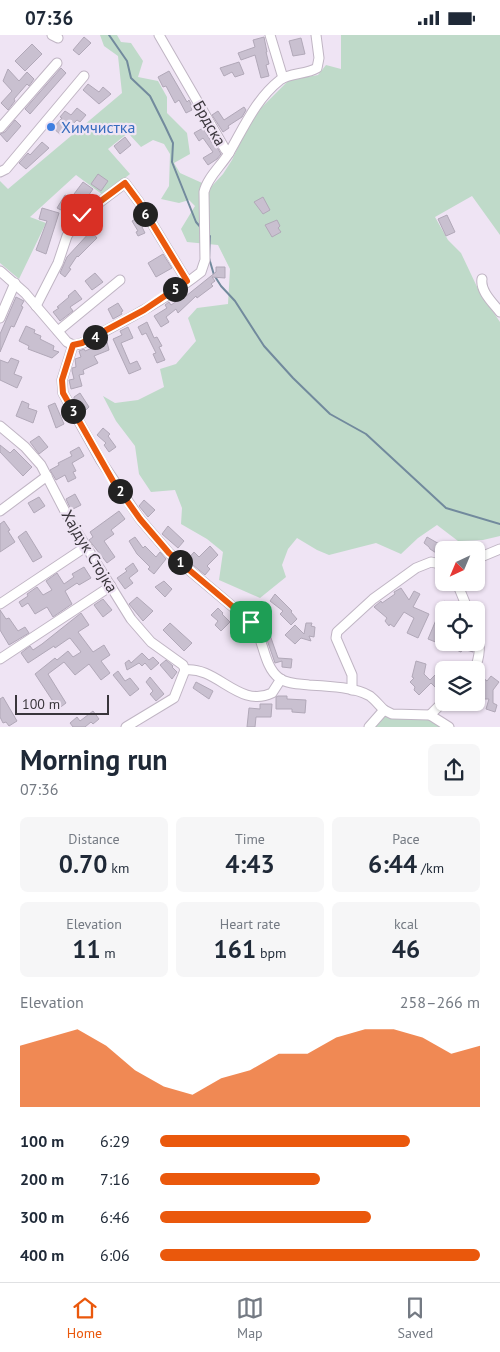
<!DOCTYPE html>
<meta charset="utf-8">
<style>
body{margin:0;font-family:"PT Sans",sans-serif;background:#f6f6f7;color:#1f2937;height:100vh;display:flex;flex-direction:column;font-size:19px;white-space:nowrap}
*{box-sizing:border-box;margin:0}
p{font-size:16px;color:#747a83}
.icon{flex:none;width:28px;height:28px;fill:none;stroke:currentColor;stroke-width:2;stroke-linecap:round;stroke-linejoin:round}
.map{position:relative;height:692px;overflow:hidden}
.sheet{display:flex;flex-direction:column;background:#fff;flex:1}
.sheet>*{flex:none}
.needle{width:32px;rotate:224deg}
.buttons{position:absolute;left:435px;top:506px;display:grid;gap:10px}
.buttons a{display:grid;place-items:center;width:50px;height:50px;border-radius:8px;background:#fff;box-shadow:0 1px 4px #0004;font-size:25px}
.scale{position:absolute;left:15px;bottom:12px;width:94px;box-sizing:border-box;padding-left:5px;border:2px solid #39353b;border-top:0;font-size:14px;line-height:18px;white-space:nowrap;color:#39353b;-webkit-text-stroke:4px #efe4f4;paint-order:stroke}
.pin{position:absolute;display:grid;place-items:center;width:42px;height:42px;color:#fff;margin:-21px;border-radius:10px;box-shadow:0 2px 8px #0006}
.km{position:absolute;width:25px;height:25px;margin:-12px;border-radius:50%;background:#222;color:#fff;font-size:14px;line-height:25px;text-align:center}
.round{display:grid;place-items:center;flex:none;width:52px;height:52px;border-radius:8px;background:#f6f6f7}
.overview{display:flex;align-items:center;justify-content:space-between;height:85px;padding:0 20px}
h1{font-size:28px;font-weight:800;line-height:38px}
.metrics{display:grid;grid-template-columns:repeat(3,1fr);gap:8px;height:85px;padding:5px 20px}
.metrics div{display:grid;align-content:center;border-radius:8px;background:#f6f6f7;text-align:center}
.metrics b{font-size:25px;font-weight:800}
.metrics small{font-size:14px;font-weight:400}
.metrics p{font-size:14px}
.chart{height:140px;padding:10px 20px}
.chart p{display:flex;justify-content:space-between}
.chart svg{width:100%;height:90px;margin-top:5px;fill:#ea580c;opacity:.7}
ul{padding:0 20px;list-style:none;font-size:16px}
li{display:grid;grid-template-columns:80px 60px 1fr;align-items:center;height:38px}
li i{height:12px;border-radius:6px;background:#ea580c}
.status{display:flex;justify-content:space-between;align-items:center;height:35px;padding:0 25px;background:#fff;direction:ltr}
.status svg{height:14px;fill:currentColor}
.tabs{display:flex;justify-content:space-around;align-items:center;height:70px;border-top:1px solid #e0e1e3;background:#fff;font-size:14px;color:#747a83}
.tabs a{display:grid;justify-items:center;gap:2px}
.tabs .selected{color:#ea580c}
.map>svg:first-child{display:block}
.green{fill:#bfdac9}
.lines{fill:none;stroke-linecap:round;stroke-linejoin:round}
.stream{stroke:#728a9d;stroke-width:2}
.building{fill:#c9c0d0;stroke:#b1a8b8}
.minor-casing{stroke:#c0b5c4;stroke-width:11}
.minor{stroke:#fff;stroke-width:9}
.route-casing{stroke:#fff;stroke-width:10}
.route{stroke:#ea580c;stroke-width:6}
.shop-dot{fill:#3f7fe0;stroke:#efe4f4;stroke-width:2}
.labels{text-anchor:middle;stroke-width:4.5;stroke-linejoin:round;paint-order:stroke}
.street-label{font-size:16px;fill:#39353b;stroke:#efe4f4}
.shop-label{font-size:16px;fill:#366cbe;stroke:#efe4f4;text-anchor:start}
</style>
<div class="status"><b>07:36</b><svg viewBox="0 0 49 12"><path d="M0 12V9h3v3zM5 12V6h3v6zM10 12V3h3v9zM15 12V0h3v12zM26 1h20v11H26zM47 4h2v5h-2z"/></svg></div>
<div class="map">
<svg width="500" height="692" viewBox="0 0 500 692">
<rect width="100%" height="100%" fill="#efe4f4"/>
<g class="green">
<polygon points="100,0 117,0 121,7 131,8 143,26 138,42 158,46 167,62 167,78 187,98 190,119 174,128 180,138 211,152 223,139 232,125 243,101 258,76 289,45 318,40 326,30 341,34 341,0 500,0 500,200 472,161 435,182 448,205 461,218 479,256 500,287 500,501 483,505 458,506 437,490 418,503 401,519 376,508 329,520 317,515 297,503 288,514 282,530 286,542 260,563 219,545 223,517 207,504 181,489 182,473 175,455 151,457 139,439 135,411 116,386 103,361 115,368 138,365 164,352 160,334 176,329 196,306 188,283 197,273 228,269 230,234 218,210 187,207 181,194 195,171 189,165 179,168 161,164 169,151 170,119 164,109 153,105 141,112 128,98 108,114 130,139 103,160 76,140 30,182 46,188 19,244 0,228 0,146 8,154 122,58 118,21 104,11"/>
<polygon points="397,681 426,683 442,692 372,692 382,682"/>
</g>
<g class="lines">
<g class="stream">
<polyline points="109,0 127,26 131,43 150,61 165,91 173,108 172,127 196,187 202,194"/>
<polyline points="207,199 210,201 209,223 214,240 221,251 235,266 264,311 293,343 330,379 366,399 446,473 500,489"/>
</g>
</g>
<g class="building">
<polygon points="84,2 91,8 79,20 73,15"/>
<polygon points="264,2 267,17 266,17 269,29 266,30 269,41 261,43 255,20 241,25 238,18 255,12 253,5"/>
<polygon points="301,3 305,19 293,21 289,6"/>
<polygon points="32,9 42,19 25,36 15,26"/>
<polygon points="239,27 244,39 235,42 232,37 224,41 220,33"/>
<polygon points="61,33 66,38 30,79 25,74"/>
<polygon points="8,34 19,46 27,37 34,44 29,51 27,49 14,64 15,66 8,75 1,68 12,56 3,46"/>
<polygon points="169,36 187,67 189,65 192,71 191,72 192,75 186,78 179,65 175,68 166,51 163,52 158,42"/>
<polygon points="88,49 99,57 103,52 111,59 99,69 83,55"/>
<polygon points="244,72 246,75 242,82 228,91 229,93 223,97 212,80 218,76 224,85"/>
<polygon points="77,73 86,80 80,87 77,85 61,100 53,93 62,83 60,82 65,76 71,80"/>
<polygon points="15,85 21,91 7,107 0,99 5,97"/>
<polygon points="203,93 212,108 214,107 221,119 217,124 208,130 203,123 213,117 203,103 199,106 194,98"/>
<polygon points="125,102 131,110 120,119 114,111"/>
<polygon points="42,107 49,113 26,134 19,128 28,118 30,120"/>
<polygon points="98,139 108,146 101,156 91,149"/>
<polygon points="83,147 93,154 86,164 80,159 69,179 57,173 65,160 71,163"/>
<polygon points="263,162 270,175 263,179 254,167"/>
<polygon points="42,173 59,178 46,219 36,215 47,186 39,184"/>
<polygon points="447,180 455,197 446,201 438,184"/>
<polygon points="140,181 146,190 142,192 145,198 138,201 136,197 138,196 132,186"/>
<polygon points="277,185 280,191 278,193 281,197 272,202 265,190"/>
<polygon points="91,196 97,203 78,222 77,221 69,233 71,234 65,242 60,238 67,222"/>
<polygon points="163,219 172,233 156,242 148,228"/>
<polygon points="216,232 225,232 225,243 212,242 215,246 211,249 213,251 197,263 196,261 178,278 176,274 166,282 169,287 161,292 154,281 167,273 165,270 169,267 171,270 180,264 181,265 216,237"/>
<polygon points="95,238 103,247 92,255 85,246"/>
<polygon points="75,255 82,264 70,272 73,276 60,286 53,277 59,273 57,272 69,262 68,261"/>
<polygon points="16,262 24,266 21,271 23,272 14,292 11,291 0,317 0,299"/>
<polygon points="118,268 123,276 121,277 122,279 113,284 108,274"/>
<polygon points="147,287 154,303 157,302 162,311 159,312 165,325 157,328 153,319 156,318 146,298 142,300 138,292"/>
<polygon points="26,291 35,295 34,298 41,301 40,304 54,311 53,315 59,317 52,323 28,314 29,311 19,306"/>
<polygon points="128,292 133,303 121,308 130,329 137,326 141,334 129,339 113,304 122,300 120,296"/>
<polygon points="107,307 109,315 94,321 98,328 83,335 84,339 79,340 82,351 71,354 69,345 74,344 72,336 72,333 76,332 75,324 81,322 79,316 84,314 85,316"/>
<polygon points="11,323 19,326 14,339 22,342 17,353 0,345 0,325 8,328"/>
<polygon points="80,358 89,372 83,378 74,365 74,362"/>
<polygon points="22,366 29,369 28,373 37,376 33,388 16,381"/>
<polygon points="55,368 64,389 56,393 48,371"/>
<polygon points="103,393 110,399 108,401 116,412 109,417 104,410 106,408 97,400"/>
<polygon points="39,401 48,412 39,419 30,407"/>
<polygon points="0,410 10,418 14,414 32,432 23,441 0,417"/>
<polygon points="79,412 84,421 72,428 76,436 73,437 76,443 68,447 65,440 56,445 50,435 59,430 58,428 72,421 70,417"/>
<polygon points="75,459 81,470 71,475 66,464"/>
<polygon points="39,462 45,471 34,478 28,468"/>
<polygon points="144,465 155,475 148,482 139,471"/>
<polygon points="119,476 125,484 111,495 114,499 104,506 115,522 107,528 89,505 93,502 90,497"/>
<polygon points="4,486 10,495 8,496 15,507 0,517 0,489"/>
<polygon points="168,491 184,506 178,513 162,499"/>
<polygon points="26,496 42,522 33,527 18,502"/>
<polygon points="135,502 143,513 145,511 156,522 160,517 166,524 154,539 148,534 150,532 137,519 129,506"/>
<polygon points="427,502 441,510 439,514 444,517 444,523 430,514 429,512 424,508"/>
<polygon points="210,511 218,520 207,531 210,534 205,540 187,525 194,517 199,522"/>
<polygon points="133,528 138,536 129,543 133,548 125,554 117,543 127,536 125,534"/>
<polygon points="84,532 91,543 79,550 77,548 65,556 72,569 53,582 47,572 35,579 28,568 22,572 19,567 28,561 27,559 37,552 43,560 52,555 46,546 57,538 64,549 74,542 72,539"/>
<polygon points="164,546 172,554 165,562 155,552"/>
<polygon points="401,553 409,565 414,556 420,559 413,572 429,579 418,603 407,598 414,583 404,577 394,592 390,589 389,591 385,586 387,583 374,572 381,566 382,568 395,559 394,557"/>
<polygon points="275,559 292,576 291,577 297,584 291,590 280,579 283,576 270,566"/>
<polygon points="137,562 153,576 143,586 129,569"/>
<polygon points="103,564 112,575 103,582 94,570"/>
<polygon points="444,566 456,575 444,575 441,586 443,586 439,596 442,598 438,608 428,604"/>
<polygon points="218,573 223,578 222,579 230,587 221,596 215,590 218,586 211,580"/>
<polygon points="0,575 6,584 9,583 18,596 25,592 29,598 9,610 0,595"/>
<polygon points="81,578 89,590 78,597 93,617 104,610 110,620 101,626 110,638 101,645 89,629 75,640 64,627 48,639 66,668 58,674 35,639 55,623 57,625 68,616 73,622 81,617 70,603 68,604 55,613 54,611 28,628 21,618 30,611 33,615 42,609"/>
<polygon points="170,588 192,608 184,616 163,595"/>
<polygon points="306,588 312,588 311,591 315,592 314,602 309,601 311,606 301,603 295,609 285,600 295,590 304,599"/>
<polygon points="270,600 278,623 292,624 291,633 282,632 282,626 275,628 266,602"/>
<polygon points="455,608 470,608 469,610 473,612 473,617 463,614 461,617 452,613"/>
<polygon points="142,618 149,625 153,622 159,628 151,635 145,628 142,631 139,628 127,635 125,628 129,625 131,628"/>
<polygon points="166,625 173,631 172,632 177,637 172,644 160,630"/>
<polygon points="416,626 426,629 424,639 430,645 436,639 443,646 440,648 443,651 439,656 431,648 419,660 414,655 415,652 410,647 414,643 412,642"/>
<polygon points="118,636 125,646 130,643 139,654 130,661 113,640"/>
<polygon points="478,639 487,646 491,641 499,647 493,655 493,668 497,670 495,677 486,674 489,664 484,664 484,645 476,656 476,641"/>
<polygon points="150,642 164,659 156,666 150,659 153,656 146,647"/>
<polygon points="196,647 213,656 209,664 193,653"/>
<polygon points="278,661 287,661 287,664 306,665 305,678 292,677 292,674 276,674 276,662"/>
<polygon points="3,662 17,686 9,691 6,687 3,688 0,682 0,664"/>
<polygon points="260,669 272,669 271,682 256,682 255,692 247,692 249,673 260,674"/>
<polygon points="93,676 99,684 93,689 91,687 85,692 73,692 70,688 77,682 80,686"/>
</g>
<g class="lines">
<defs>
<g id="minor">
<polyline points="52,0 58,3"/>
<polyline points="159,0 225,114 229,118"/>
<polyline points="270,0 283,43"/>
<polyline points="0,93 57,28"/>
<polyline points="0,137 6,134 84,41"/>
<polyline points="0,236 25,258 67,307 73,310"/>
<path d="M482,244C480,256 493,268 500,277"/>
<polyline points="36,271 58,228 67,201 79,183 125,148 139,167 187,246"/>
<polyline points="0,283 15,248"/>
<polyline points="58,296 120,245"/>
<path d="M73,310L62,345L63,358L101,426L140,484L169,518L252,588C264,603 263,631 279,643C287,649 299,649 309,650C327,651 355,652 370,661C375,665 379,670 384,675"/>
<path d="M73,310C84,310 96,301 105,296C138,279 172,260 201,237L205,225L204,157C207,143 221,131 229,118C244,92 256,64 280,45C290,37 306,40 317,33L319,23L316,0"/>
<polyline points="0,391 25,412 41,430 69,484 131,584 151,607 183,630 185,635"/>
<polyline points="0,476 47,441"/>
<polyline points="476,524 500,514"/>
<polyline points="457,548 468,575"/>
<polyline points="0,569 87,511"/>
<polyline points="0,624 111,551"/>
<path d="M185,635C217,631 239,674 272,658L281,644"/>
<path d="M474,635C481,621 481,608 476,593"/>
<polyline points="352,655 352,640 336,603 337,597 373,564 416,533 431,527 444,530"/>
<polyline points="430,680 444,666"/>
<polyline points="126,692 174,663 185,635"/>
<polyline points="369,692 384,675 392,679 430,680 449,692"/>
</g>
</defs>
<use href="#minor" class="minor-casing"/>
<use href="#minor" class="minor"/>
</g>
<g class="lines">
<defs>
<polyline id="route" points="82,180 125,148 139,167 187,246 144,275 82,308 73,310 62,345 63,358 113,446 140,484 169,518 251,587"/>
</defs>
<use href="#route" class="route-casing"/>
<use href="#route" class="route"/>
</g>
<circle class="shop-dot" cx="51" cy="92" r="5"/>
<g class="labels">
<g class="street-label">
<text transform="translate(210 88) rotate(60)" y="6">Брдска</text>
<text transform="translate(90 516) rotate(59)" y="6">Хајдук Стојка</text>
</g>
<g class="shop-label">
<text x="61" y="98">Химчистка</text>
</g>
</g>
</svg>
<div class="buttons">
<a><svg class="needle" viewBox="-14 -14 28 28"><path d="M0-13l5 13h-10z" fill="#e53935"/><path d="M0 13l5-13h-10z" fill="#747a83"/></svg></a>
<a><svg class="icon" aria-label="locate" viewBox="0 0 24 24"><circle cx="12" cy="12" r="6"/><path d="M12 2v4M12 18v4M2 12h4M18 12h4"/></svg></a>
<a><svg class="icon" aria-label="layers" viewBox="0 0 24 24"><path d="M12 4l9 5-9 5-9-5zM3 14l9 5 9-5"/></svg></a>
</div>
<div class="scale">100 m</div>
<div class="pin" style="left:251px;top:587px;background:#1e9e55"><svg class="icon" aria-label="arrive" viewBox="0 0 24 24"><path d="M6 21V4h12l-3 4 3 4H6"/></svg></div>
<div class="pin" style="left:82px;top:180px;background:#d93025"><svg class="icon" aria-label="check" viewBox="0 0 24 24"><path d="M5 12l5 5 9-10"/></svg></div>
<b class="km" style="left:180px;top:527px">1</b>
<b class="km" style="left:120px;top:456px">2</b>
<b class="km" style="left:73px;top:376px">3</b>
<b class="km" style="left:95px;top:302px">4</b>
<b class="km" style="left:175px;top:254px">5</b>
<b class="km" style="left:145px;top:179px">6</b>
</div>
<section class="sheet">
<div class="overview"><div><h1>Morning run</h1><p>07:36</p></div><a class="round"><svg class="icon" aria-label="share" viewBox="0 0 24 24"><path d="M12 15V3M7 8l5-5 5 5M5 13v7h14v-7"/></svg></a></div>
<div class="metrics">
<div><p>Distance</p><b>0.70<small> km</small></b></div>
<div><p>Time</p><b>4:43</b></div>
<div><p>Pace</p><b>6:44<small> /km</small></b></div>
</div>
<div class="metrics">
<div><p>Elevation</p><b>11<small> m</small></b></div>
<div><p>Heart rate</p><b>161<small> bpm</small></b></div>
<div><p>kcal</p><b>46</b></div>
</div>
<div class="chart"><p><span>Elevation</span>258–266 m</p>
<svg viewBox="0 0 160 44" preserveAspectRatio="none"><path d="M0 44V14L10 10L20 6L30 14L40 26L50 34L60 38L70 30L80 26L90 18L100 18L110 10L120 6L130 6L140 10L150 18L160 14V44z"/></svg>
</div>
<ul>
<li><b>100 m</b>6:29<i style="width:78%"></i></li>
<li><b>200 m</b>7:16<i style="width:50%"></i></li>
<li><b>300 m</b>6:46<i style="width:66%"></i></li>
<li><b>400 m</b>6:06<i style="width:100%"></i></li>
</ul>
</section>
<nav class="tabs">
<a class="selected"><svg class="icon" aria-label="home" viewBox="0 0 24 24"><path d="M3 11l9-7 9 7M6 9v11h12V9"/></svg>Home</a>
<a><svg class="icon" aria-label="map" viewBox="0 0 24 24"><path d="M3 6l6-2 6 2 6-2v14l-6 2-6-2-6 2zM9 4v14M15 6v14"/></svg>Map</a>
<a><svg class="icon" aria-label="saved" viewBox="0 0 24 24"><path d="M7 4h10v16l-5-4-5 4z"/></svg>Saved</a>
</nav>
